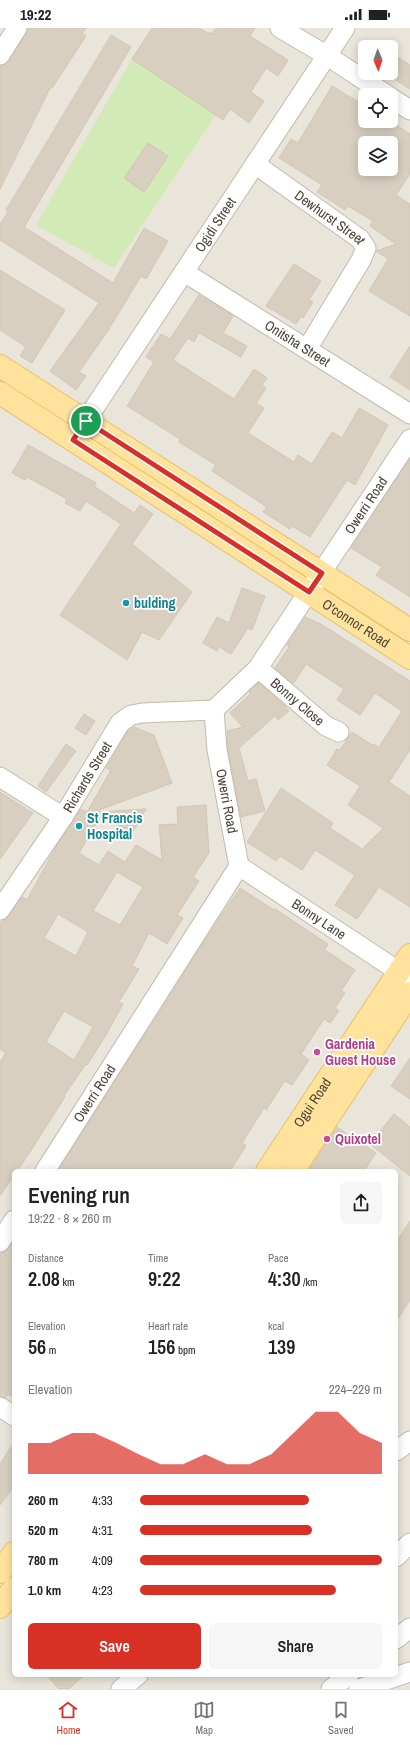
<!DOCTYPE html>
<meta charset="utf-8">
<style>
body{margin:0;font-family:"Archivo Narrow",sans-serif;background:#f6f6f6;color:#202124;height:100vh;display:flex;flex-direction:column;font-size:15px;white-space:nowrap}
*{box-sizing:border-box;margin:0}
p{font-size:13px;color:#757577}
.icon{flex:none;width:22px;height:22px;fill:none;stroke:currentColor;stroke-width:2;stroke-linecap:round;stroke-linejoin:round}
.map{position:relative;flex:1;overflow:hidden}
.side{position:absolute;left:12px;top:1141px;width:386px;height:508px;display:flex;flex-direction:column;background:#fff;border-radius:6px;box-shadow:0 2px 10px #0003}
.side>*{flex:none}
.needle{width:26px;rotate:178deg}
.buttons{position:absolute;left:358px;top:12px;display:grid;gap:8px}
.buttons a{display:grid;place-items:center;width:40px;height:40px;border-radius:6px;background:#fff;box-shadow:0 2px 10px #0003;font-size:20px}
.pin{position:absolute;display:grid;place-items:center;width:34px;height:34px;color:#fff;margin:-17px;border:2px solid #fff;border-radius:50%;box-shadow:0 1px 4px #0007}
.round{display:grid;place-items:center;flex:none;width:42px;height:42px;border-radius:6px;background:#f6f6f6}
.head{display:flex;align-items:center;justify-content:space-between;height:68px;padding:0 16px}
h1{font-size:22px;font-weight:600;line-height:30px}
.figures{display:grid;grid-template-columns:repeat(3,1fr);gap:6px;height:68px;padding:4px 16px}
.figures div{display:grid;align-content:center}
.figures b{font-size:20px;font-weight:600}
.figures small{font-size:11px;font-weight:400}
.figures p{font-size:11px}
.chart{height:112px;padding:8px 16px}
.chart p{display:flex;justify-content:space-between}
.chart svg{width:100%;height:72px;margin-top:4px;fill:#d93025;opacity:.7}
.button{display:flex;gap:8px;margin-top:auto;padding:8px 16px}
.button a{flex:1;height:46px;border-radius:6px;background:#d93025;color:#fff;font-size:16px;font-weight:600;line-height:46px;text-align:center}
.button a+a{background:#f6f6f6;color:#202124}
ul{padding:0 16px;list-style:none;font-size:13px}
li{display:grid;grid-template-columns:64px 48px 1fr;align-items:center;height:30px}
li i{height:10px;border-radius:5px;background:#d93025}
.status{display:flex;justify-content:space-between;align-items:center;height:28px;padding:0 20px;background:#fff;direction:ltr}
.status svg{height:11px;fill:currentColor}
.tab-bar{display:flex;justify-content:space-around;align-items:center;height:56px;border-top:1px solid #e0e0e0;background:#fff;font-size:11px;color:#757577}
.tab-bar a{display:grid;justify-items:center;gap:2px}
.tab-bar .current{color:#d93025}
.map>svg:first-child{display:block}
.residential{fill:#eae5da;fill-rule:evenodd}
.green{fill:#d2eab5}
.building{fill:#d8cfc1;stroke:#d3c7b4;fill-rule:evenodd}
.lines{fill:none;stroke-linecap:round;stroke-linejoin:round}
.street-casing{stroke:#c2bbae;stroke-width:21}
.primary-casing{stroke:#e6c16a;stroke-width:24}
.street{stroke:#fff;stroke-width:19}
.primary{stroke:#ffe39c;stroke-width:22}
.route-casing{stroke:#fff;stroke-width:8}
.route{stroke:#d93025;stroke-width:5}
.culture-dot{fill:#0f9aa8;stroke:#fff;stroke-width:1.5}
.hotel-dot{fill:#d1479c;stroke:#fff;stroke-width:1.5}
.labels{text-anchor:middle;stroke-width:3.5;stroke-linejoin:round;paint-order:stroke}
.street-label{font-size:14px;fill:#4b4439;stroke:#fff}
.culture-label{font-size:14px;font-weight:bold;fill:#0d838f;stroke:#fff;text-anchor:start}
.hotel-label{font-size:14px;font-weight:bold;fill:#b23c85;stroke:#fff;text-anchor:start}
</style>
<div class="status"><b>19:22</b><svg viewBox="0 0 49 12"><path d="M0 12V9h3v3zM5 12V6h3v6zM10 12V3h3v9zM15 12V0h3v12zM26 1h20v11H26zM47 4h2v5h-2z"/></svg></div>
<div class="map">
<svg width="410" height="1661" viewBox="0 0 410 1661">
<rect width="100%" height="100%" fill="#f6f3ec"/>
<path class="residential" d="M0,0H410V1661H0ZM365,19H391V45H365ZM365,67H391V93H365ZM365,115H391V141H365ZM14,1143H396V1647H14Z"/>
<polygon class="green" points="132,31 216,87 114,240 39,199 37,195"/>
<g class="building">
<polygon points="28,0 86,0 82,6 86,8 52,60 50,60 0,161 0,38 9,33 26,6"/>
<polygon points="152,0 199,0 209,6 210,4 212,6 216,0 255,0 250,8 288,32 278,48 266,40 251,64 264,73 249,95 230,81 223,92 132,31"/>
<polygon points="111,7 131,19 24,199 113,255 144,200 168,213 146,251 141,248 109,301 79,344 86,348 76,362 50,343 99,275 0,212 0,196 8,184 6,182"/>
<polygon points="391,25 410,37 410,61 391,49"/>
<path d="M332,58L365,78V93H390L410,106V146L396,167L410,176V288L369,263L388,231L376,223L396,216L370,198L373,193L348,178L345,182L317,164L322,157L279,130L291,111L298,115ZM365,115H391V141H365Z"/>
<polygon points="148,115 168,128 144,164 124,150"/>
<polygon points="294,236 321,253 309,272 313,274 303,290 301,288 296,296 266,278"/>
<polygon points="0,242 65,282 32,335 20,328 26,319 0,302"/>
<polygon points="199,267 233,288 223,305 247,318 241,329 199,305 194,314 188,310 173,332 234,371 254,341 267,350 262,357 266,360 256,375 264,380 248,405 294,434 298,427 312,436 332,404 342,410 359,380 388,397 355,457 347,452 310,509 292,498 290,501 263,484 267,479 212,443 216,437 179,414 180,411 127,378 154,334 146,329 161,306 170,311"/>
<polygon points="410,318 410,362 390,349"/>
<polygon points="28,417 96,455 94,458 134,485 140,477 153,486 132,516 192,564 159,612 142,604 127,632 60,587 121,496 86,473 80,483 65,475 67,471 27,449 25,452 12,445"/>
<polygon points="410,431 410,569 376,547 382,539 351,520"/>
<polygon points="242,560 265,568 252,602 248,600 231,626 219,619 217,623 203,615 217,589 229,595"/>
<polygon points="305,589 321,596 410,653 410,722 389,754 410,768 410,879 379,859 357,891 335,877 355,847 315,822 302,842 280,828 276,833 247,814 281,760 333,795 330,800 362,821 383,800 348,777 360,758 327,737 337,721 340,722 352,704 372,717 373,716 379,719 402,683 375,665 360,687 337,672 344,661 306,636 293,656 275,640 289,619 287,617"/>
<polygon points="258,655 283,676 289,683 278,692 275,688 239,720 248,753 256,751 265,783 241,789 228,721 227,703 243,699 230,685 251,665 249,664"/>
<polygon points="84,686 95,693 86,707 75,700"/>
<path d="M134,699L154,707L172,755L94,784L146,781L132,805L101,788L79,825L99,837L108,823L125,834L136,817L162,832L159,797L178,796L177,779L206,777L209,825L193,849L199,853L177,887L183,890L167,916L149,905L132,938L139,941L119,974L123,976L106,1007L87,1037L86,1036L64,1068L65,1069L28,1127L17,1143H14V1147L0,1168V1034L6,1025L0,1021V895L9,888L22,869L27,872L58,815L81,781L87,784L111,742L106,740L128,703ZM117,844L143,859L120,897L93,883ZM58,886L88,904L76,928L44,910ZM64,983L93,999L74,1032L46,1014Z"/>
<polygon points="66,716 76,723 46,764 38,758"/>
<polygon points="0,764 33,785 0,831"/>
<polygon points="240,860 274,882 275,881 328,916 325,922 355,942 341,963 345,965 335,980 339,983 330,995 324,991 301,1026 309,1032 292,1057 285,1053 266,1082 264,1080 242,1115 246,1118 230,1143 58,1143 218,892"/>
<polygon points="410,1030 410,1071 391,1058"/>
<polygon points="394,1086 410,1099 410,1148 370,1116"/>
<polygon points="337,1099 376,1125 364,1143 308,1143"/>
<polygon points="410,1193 410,1272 396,1294 396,1214"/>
<polygon points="14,1212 14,1370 8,1366 5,1370 0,1368 0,1225 5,1224"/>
<polygon points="14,1414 14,1458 0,1477 0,1436"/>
<polygon points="46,1647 84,1647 69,1661 59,1661"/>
</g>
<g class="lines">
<defs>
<g id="street">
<polyline points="280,0 326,27 387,67"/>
<polyline points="0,27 17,0"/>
<polyline points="391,70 410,82"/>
<path id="s1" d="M255,136L360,211L366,220L361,232L307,321"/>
<path id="s2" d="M184,244L410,386"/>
<path id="s3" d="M73,412L345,0"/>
<path id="s4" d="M258,640L326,698L339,704"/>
<path id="s5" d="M214,682L258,640L410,411"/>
<polyline points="0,749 63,789"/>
<path id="s6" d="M239,838L410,951"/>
<path id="s7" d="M0,882L63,789L120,695L131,687L142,685L214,682"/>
<path id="s8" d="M45,1143L239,838L217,722L214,682"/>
<polyline points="0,1214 14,1192"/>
<polyline points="0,1379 14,1388"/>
<polyline points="396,1423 410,1413"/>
<polyline points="396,1529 410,1515"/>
<polyline points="396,1611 410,1600"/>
<polyline points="121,1661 138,1647"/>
<polyline points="331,1661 349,1647"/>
<polyline points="359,1661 410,1644"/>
</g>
<g id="primary">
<polyline points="0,338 410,602"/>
<path id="s9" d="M0,365L410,630"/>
<path id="s10" d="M267,1143L410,927"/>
<polyline points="293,1143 410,965"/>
<polyline points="0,1544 14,1525"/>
<polyline points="0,1579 14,1560"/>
</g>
</defs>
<use href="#street" class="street-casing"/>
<use href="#primary" class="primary-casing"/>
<use href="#street" class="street"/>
<use href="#primary" class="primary"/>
</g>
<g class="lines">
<defs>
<polygon id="route" points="86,393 322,545 309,564 73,412"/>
</defs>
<use href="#route" class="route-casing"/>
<use href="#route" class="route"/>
</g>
<g class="culture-dot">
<circle cx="126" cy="575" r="4"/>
<circle cx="79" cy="798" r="4"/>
</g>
<g class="hotel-dot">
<circle cx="317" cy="1024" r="4"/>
<circle cx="327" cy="1111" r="4"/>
</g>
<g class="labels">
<g class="street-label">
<text dy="5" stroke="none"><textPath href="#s1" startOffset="92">Dewhurst Street</textPath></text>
<text dy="5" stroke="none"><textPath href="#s3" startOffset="258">Ogidi Street</textPath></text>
<text dy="5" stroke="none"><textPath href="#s2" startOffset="134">Onitsha Street</textPath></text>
<text dy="5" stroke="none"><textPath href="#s5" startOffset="256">Owerri Road</textPath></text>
<text dy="5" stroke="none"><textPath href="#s9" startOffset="424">O'connor Road</textPath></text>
<text dy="5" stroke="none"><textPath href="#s4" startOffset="52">Bonny Close</textPath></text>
<text dy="5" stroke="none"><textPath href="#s7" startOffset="159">Richards Street</textPath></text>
<text transform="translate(227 773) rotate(79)" y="5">Owerri Road</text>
<text dy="5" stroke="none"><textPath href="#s6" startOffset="96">Bonny Lane</textPath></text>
<text dy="5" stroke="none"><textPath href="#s8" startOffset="92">Owerri Road</textPath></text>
<text dy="5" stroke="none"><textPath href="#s10" startOffset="82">Ogui Road</textPath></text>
</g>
<g class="culture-label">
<text x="134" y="580">bulding</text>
<text x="87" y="795">St Francis<tspan x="87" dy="16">Hospital</tspan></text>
</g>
<g class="hotel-label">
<text x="325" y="1021">Gardenia<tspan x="325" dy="16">Guest House</tspan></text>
<text x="335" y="1116">Quixotel</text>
</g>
</g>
</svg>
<div class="buttons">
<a><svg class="needle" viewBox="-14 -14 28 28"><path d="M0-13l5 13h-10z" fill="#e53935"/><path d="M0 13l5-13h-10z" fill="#757577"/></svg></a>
<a><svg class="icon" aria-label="locate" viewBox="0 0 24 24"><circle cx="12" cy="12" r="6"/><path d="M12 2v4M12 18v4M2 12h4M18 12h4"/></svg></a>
<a><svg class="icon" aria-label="layers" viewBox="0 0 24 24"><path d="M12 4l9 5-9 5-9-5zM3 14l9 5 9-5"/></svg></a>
</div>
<div class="pin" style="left:86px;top:393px;background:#1e9e55"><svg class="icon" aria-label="arrive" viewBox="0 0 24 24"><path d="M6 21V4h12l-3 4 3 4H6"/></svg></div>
<section class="side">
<div class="head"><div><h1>Evening run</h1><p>19:22 · 8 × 260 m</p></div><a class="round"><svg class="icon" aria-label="share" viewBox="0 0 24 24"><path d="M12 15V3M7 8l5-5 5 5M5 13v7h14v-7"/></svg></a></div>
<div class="figures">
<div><p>Distance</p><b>2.08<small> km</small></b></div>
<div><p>Time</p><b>9:22</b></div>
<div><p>Pace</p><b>4:30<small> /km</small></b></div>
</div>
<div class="figures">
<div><p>Elevation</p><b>56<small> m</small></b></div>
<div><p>Heart rate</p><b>156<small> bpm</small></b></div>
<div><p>kcal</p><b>139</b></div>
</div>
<div class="chart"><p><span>Elevation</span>224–229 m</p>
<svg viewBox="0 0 160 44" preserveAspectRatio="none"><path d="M0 44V25L10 25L20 19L30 19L40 25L50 32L60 38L70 38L80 32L90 38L100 38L110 32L120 19L130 6L140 6L150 19L160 25V44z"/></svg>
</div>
<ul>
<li><b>260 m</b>4:33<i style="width:70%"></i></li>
<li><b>520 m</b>4:31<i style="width:71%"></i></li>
<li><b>780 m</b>4:09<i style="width:100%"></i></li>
<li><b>1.0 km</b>4:23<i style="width:81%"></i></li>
</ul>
<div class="button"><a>Save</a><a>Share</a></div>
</section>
</div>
<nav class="tab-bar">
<a class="current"><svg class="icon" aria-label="home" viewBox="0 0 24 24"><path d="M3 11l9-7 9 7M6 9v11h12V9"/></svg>Home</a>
<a><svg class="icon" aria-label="map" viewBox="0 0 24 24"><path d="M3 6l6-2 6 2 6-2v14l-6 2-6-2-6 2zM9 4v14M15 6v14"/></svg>Map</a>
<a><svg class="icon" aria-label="saved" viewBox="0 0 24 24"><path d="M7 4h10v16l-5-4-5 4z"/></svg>Saved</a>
</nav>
